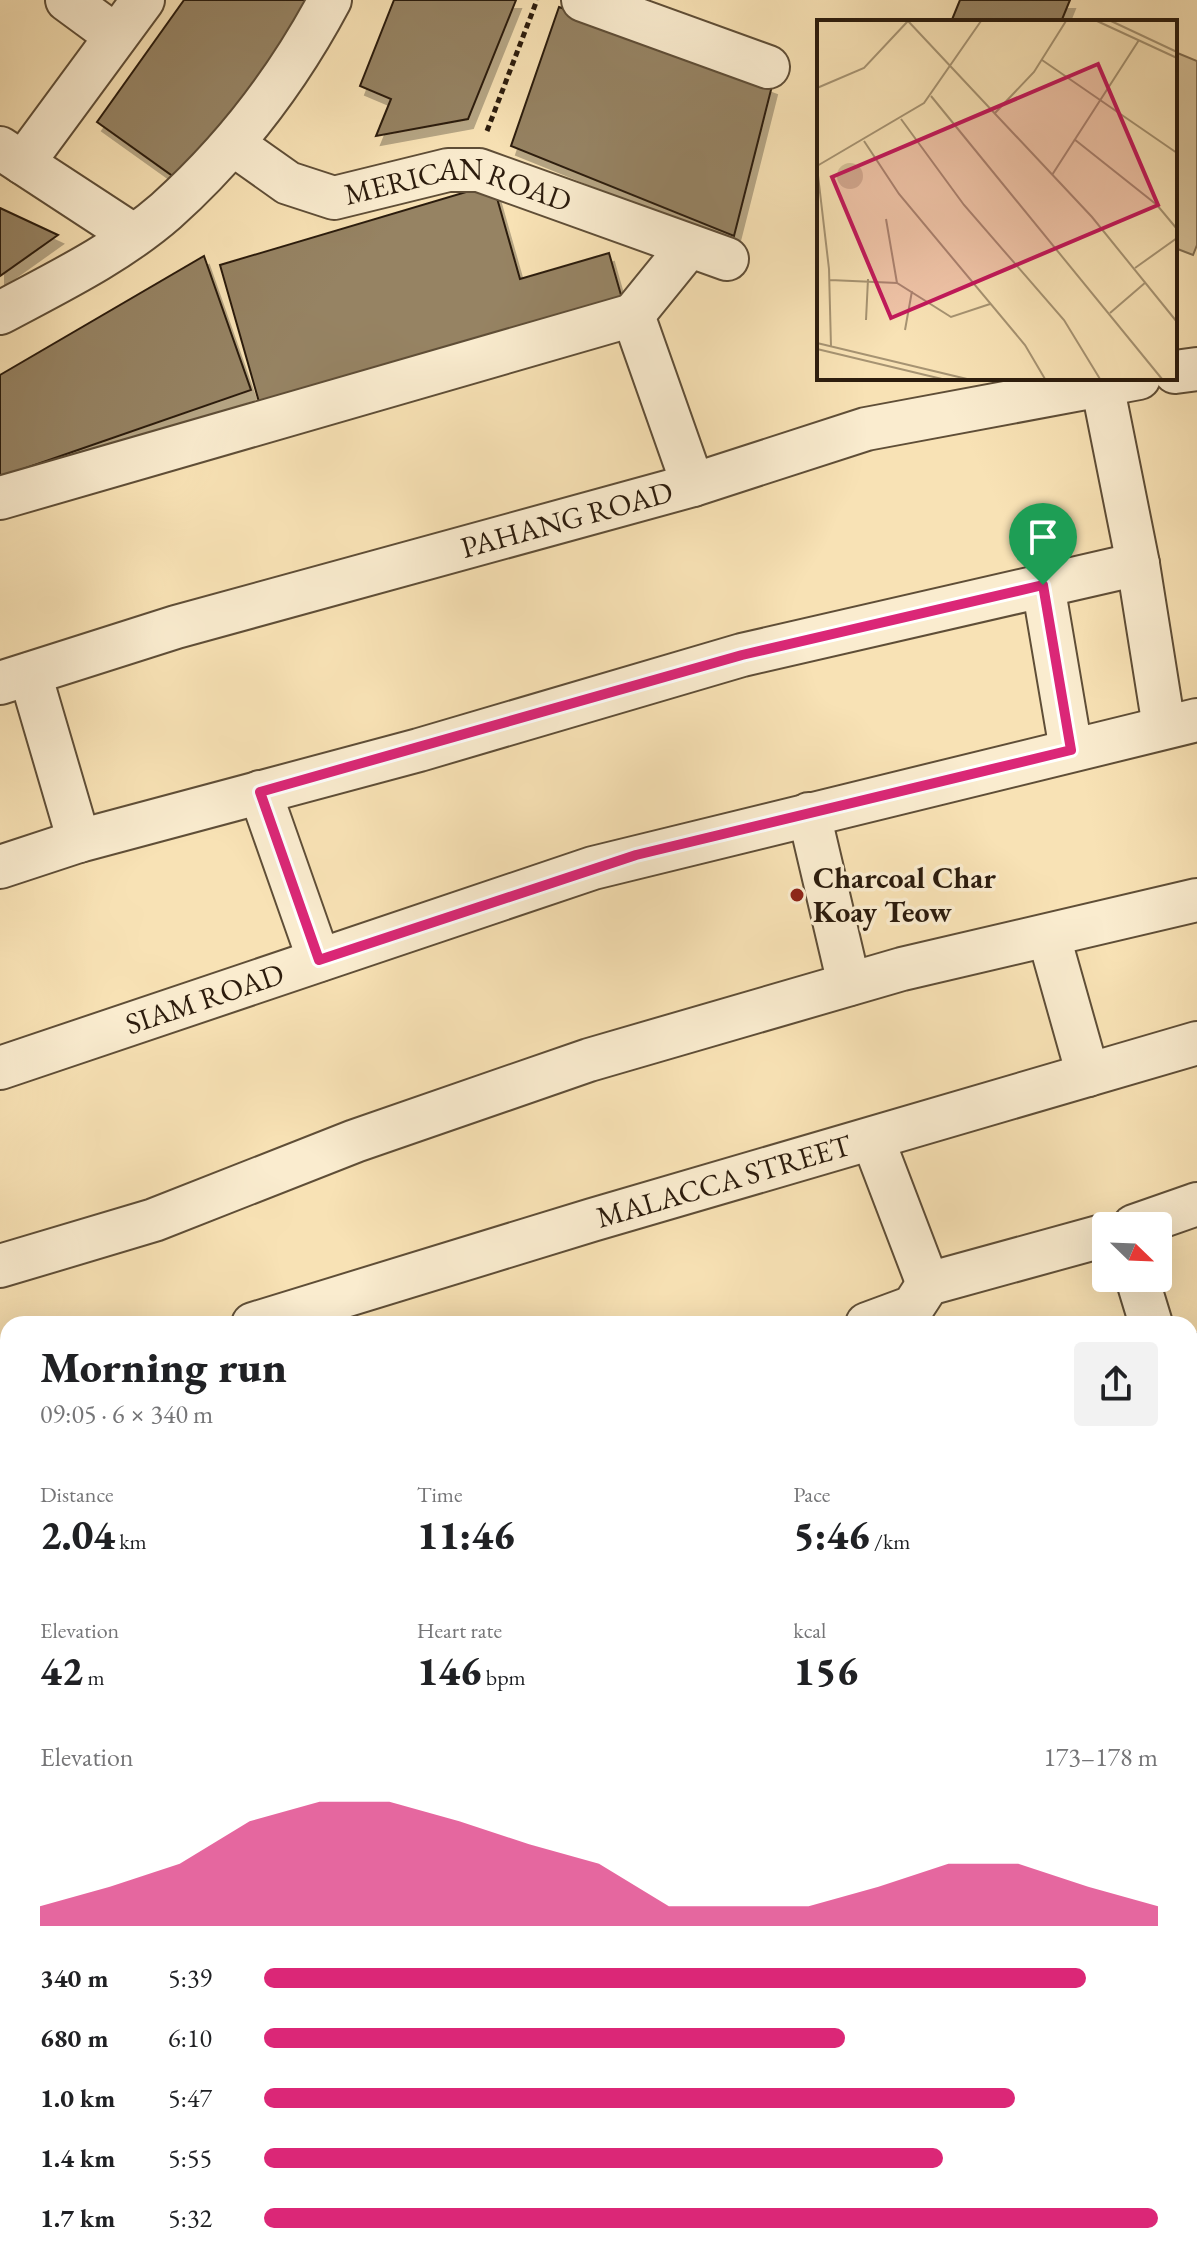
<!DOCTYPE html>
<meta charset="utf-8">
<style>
body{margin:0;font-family:"EB Garamond",serif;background:#f2f2f2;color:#202124;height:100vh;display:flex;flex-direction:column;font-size:30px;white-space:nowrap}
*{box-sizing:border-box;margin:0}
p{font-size:26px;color:#757577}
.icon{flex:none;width:44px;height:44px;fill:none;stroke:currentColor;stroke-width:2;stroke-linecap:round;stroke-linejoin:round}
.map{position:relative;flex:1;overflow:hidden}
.sheet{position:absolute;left:0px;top:1316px;width:1198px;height:948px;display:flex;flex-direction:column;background:#fff;border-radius:24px 24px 0 0;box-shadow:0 8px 32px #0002}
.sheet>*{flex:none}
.needle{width:52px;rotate:113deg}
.fabs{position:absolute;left:1092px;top:1212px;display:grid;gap:16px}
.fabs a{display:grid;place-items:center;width:80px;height:80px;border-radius:8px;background:#fff;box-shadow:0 8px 32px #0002;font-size:40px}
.pin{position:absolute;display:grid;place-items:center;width:68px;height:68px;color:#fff;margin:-82px -34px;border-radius:50% 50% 50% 0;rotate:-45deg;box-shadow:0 0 8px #0007}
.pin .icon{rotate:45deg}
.round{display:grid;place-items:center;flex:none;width:84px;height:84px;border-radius:8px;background:#f2f2f2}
.summary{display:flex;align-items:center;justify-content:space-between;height:136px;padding:0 40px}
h1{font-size:44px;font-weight:800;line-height:60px}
.stats{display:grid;grid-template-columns:repeat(3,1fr);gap:12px;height:136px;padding:8px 40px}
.stats div{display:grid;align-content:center}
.stats b{font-size:40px;font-weight:800}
.stats small{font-size:22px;font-weight:400}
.stats p{font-size:22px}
.chart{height:224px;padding:16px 40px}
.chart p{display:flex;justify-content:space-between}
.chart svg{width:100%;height:144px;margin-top:8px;fill:#db2777;opacity:.7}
ul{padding:0 40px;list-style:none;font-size:26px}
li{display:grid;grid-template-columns:128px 96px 1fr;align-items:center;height:60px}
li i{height:20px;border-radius:10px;background:#db2777}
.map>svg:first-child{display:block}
.green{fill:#d5c098;stroke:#806e52;stroke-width:2}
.building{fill:#968364;stroke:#2c1c0d;stroke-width:2;filter:url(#shadow)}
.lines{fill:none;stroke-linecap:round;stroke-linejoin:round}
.minor-casing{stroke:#5f4e37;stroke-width:46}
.path{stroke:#2c1c0d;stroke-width:5;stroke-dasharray:6 4;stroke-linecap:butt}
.minor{stroke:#faeccf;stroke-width:42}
.route-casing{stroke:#fff;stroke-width:16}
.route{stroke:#db2777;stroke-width:10}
.poi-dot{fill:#8f2418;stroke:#faeccf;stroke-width:3}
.labels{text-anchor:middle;stroke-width:7;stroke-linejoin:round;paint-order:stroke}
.street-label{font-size:30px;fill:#2c1c0d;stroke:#faeccf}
.poi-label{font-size:30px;font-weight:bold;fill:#2c1c0d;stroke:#faeccf;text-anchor:start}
.inset-road{fill:none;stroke:#a69372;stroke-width:2}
.view{fill:#c2185b;fill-opacity:0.15;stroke:#c2185b;stroke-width:4}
.inset-edge{fill:none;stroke:#2c1c0d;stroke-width:4}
</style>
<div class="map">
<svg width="1197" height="2264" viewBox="0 0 1197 2264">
<defs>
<filter id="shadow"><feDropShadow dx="5" dy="9" stdDeviation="0" flood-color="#0004"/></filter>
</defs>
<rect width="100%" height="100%" fill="#f8e2b5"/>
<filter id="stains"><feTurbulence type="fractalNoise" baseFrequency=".0025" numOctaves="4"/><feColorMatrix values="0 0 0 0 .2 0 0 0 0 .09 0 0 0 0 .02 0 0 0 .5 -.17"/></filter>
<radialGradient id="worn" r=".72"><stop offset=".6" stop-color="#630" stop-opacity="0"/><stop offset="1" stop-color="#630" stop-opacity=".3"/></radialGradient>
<polygon class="green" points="1175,52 1197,61 1197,245 1193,255 1175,248"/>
<g class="building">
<polygon points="184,0 320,0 188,187 97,122"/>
<polygon points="394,0 516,0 468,119 376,136 391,99 360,86"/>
<polygon points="960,0 1070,0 1061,22 951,22"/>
<polygon points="559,7 772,86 734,236 511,146"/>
<polygon points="493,184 520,279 609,253 623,302 261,409 220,265"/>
<polygon points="0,208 58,235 0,276"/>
<polygon points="204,256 251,390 0,477 0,375"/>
</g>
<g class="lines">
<defs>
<g id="minor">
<polyline points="67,0 116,36"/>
<polyline points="583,0 768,67"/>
<path id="s1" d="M233,144L288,183L334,198L448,170H479L727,259"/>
<polyline points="0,148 133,235"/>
<polyline points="23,163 143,0"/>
<polyline points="689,246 633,315 693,485"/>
<path d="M0,313C56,283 118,253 166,211C234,150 288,79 330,0"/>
<polyline points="1175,372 1197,369"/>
<polyline points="1102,384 1138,564 1164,727"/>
<polyline points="0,498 633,315"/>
<polyline points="1043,585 1071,750"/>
<polyline points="30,674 79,841"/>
<path id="s2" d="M0,683L176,627L693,485L866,429L1139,378"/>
<polyline points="260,792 319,960"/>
<polyline points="809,814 849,984"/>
<polyline points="0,867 79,841 419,750 742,655 1138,564"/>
<polyline points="1049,937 1088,1075"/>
<path id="s3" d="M0,1068L593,868L1197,720"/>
<polyline points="873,1140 928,1284"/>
<polyline points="1134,1226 1197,1204"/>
<polyline points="0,1266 154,1220 355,1141 589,1060 902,969 1197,900"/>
<polyline points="1137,1278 1151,1324"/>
<path id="s4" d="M253,1324L592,1220L1197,1043"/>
<polyline points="867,1324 913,1307 928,1284 1106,1235"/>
<polyline points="1190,1358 1197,1355"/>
<polyline points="0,1399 8,1396"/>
<polyline points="1190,1448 1197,1463"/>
<polyline points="1190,1526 1197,1522"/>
<polyline points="0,1593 8,1591"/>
<polyline points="1190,1765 1197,1761"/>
<polyline points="0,1785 8,1782"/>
<polyline points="1190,1814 1197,1824"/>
<polyline points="1190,2003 1197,1999"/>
<polyline points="0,2028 8,2024"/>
<polyline points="1190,2143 1197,2153"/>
<polyline points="0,2239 6,2252"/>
<polyline points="733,2256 738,2264"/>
<polyline points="1010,2256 1016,2264"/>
<polyline points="397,2264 411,2256"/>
<polyline points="783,2264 795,2256"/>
<polyline points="1164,2264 1175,2256"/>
</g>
</defs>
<use href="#minor" class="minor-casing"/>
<polyline class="path" points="487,131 537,0"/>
<use href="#minor" class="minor"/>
</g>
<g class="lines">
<defs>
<polygon id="route" points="1043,585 1071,750 636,855 319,960 260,792 742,655"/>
</defs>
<use href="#route" class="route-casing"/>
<use href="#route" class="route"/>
</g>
<circle class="poi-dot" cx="797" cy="895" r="8"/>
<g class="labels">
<g class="street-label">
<text dy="10" stroke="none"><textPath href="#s1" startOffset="244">MERICAN ROAD</textPath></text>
<text dy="10" stroke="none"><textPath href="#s2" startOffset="590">PAHANG ROAD</textPath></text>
<text dy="10" stroke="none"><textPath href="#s3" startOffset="216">SIAM ROAD</textPath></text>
<text dy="10" stroke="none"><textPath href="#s4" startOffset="492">MALACCA STREET</textPath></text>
</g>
<g class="poi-label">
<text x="813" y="888">Charcoal Char<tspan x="813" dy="34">Koay Teow</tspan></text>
</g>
</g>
<g transform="translate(817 20)">
<rect width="360" height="360" fill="#f8e2b5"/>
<path d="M20 156a13 13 0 1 1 26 0a13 13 0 1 1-26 0Z" fill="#d5c098"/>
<path class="inset-road" d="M91,1L275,197L360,302M280,1L360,38M294,1L360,32M225,40L360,133M0,68L47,48L91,1M114,76L345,359M178,93L217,52L249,1M84,99L147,185L247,300L283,359M257,119L340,185L360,209M47,121L82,174L208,325L228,359M0,146L107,83L164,1M0,147L12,249L14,327M235,155L322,20M69,199L80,263M318,248L360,218M13,260L80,263L134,297L173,284M293,293L329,262M49,300L51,259M88,310L95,271M0,323L150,359M0,329L125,359"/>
<path class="view" d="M281,44L341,185L74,298L15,157Z"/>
<rect width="360" height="360" class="inset-edge"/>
</g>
<rect width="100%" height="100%" filter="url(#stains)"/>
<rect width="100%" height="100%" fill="url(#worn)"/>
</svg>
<div class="fabs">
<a><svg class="needle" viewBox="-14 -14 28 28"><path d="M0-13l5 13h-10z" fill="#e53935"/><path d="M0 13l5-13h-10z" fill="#757577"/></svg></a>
</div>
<div class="pin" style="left:1043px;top:585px;background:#1e9e55"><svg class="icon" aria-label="arrive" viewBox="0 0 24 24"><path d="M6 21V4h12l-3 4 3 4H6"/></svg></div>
<section class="sheet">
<div class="summary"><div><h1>Morning run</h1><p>09:05 · 6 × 340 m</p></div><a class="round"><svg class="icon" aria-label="share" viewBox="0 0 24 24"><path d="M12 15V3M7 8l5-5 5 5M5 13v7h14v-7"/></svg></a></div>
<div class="stats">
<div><p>Distance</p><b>2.04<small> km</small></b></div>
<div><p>Time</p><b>11:46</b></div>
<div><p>Pace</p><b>5:46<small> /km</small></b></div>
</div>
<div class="stats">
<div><p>Elevation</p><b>42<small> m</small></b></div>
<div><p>Heart rate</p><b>146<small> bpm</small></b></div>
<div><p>kcal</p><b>156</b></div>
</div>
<div class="chart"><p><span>Elevation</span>173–178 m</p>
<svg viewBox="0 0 160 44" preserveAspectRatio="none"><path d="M0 44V38L10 32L20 25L30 12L40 6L50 6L60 12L70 19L80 25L90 38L100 38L110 38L120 32L130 25L140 25L150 32L160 38V44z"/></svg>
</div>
<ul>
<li><b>340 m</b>5:39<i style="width:92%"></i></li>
<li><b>680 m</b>6:10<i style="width:65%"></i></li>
<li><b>1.0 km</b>5:47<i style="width:84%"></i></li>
<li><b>1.4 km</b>5:55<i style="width:76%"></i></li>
<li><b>1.7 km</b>5:32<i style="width:100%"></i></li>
</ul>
</section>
</div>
